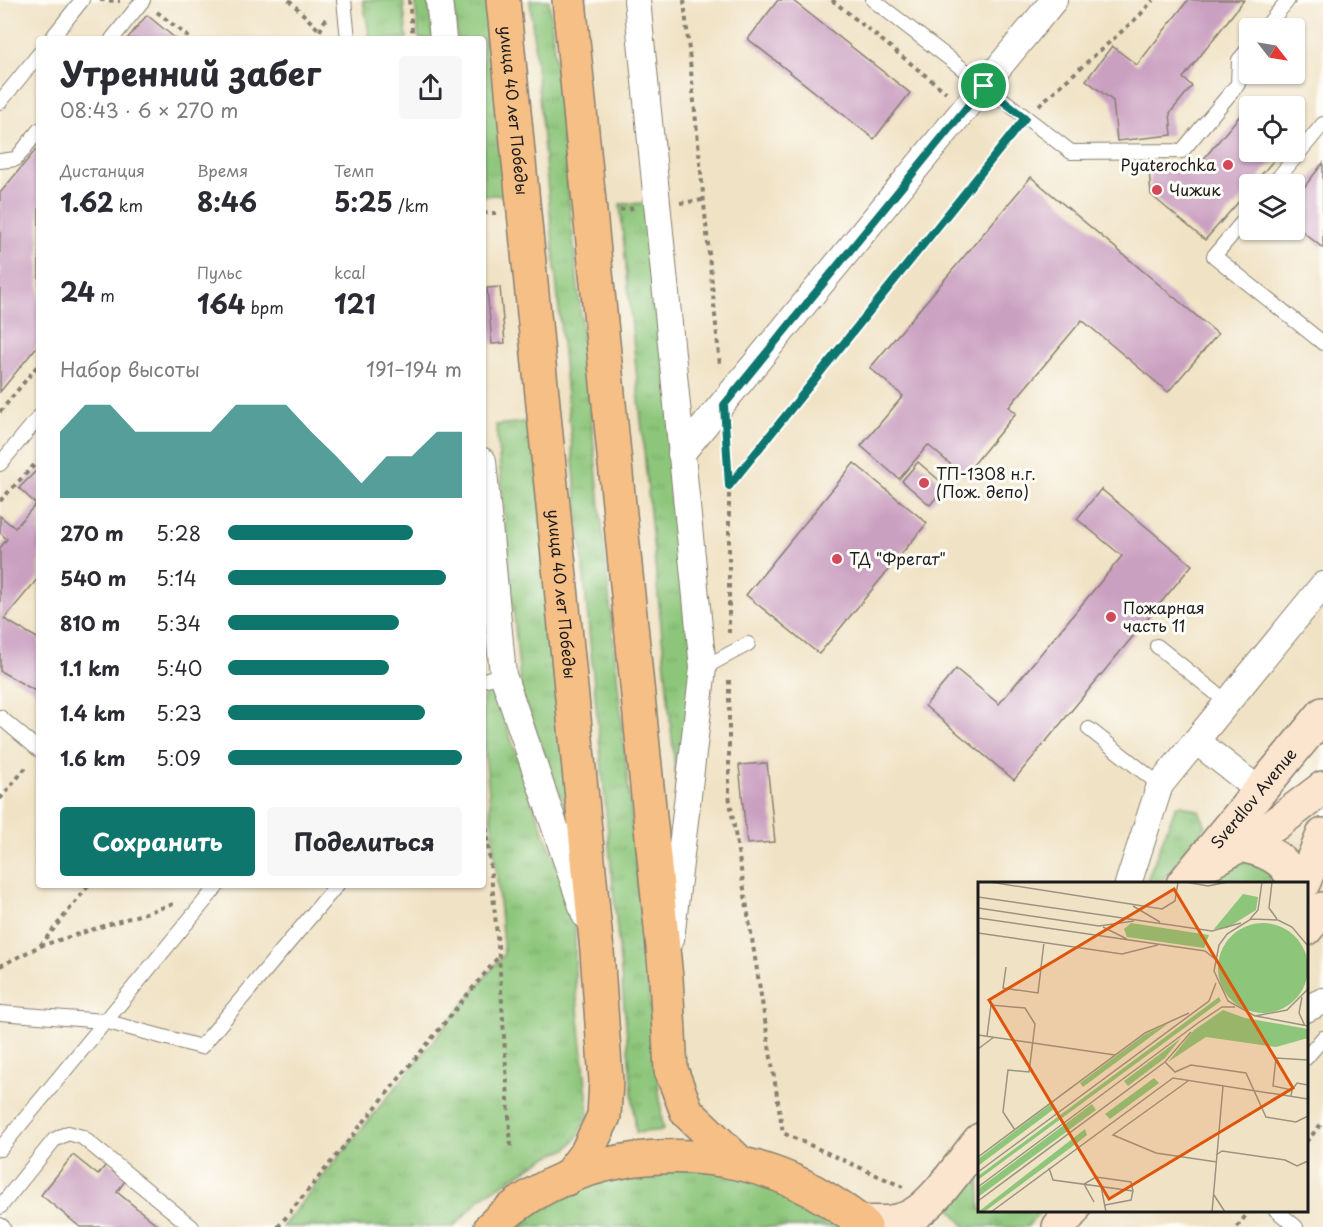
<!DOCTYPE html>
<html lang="ru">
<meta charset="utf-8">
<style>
body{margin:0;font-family:"Playpen Sans",sans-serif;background:#f7f7f7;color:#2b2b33;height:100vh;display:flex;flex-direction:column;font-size:22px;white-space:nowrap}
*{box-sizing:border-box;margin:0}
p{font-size:20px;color:#7c7c81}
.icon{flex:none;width:33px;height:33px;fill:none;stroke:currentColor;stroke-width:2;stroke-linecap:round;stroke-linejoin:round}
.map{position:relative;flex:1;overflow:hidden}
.drawer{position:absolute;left:36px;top:36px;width:450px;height:852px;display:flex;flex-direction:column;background:#fff;border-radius:6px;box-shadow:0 2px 4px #0004}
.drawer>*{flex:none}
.needle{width:39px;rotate:121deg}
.buttons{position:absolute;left:1239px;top:18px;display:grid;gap:12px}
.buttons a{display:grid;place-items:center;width:66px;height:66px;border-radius:6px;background:#fff;box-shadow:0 2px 4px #0004;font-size:30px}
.pin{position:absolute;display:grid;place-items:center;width:51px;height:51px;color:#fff;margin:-26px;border:3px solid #fff;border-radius:50%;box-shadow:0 2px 6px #0007}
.round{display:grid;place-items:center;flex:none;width:63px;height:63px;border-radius:6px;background:#f7f7f7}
.head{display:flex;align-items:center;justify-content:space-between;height:102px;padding:0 24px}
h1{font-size:33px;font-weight:700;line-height:45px}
.metrics{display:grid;grid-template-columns:repeat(3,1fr);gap:9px;height:102px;padding:6px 24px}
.metrics div{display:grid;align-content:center}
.metrics b{font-size:26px;font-weight:700}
.metrics small{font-size:16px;font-weight:400}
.metrics p{font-size:16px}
.chart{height:168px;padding:12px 24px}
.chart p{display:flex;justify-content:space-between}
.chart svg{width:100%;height:108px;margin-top:6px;fill:#0f766e;opacity:.7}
.action{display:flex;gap:12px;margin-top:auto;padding:12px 24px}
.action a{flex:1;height:69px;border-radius:6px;background:#0f766e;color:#fff;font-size:24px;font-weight:700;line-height:69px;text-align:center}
.action a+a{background:#f7f7f7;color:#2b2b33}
ul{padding:0 24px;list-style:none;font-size:20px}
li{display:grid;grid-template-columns:96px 72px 1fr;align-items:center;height:45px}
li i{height:15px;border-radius:8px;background:#0f766e}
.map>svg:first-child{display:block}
.grass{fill:url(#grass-tufts);stroke:#54714b;stroke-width:1.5}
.building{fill:#caa0c1}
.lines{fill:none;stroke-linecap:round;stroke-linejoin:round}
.service-casing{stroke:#867f70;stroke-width:16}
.minor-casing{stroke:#867f70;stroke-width:28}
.secondary-casing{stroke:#867f70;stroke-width:36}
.primary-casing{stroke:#867f70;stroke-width:36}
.path{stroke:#867f70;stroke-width:4;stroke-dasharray:4.5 4.5;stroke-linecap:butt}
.service{stroke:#fff;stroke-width:14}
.minor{stroke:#fff;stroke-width:26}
.secondary{stroke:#fbe5cf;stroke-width:33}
.primary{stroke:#f5bf86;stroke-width:33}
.route-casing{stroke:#fff;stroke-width:12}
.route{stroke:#0f766e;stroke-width:8}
.poi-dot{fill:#d1495b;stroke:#fdfcf7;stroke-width:2}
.labels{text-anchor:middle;stroke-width:6;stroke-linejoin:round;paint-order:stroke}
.street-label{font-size:16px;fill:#1c1c1c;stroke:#fdfcf7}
.poi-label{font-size:16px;fill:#1c1c1c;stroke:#fdfcf7;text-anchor:start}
.inset-road{fill:none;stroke:#9b9381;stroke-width:1.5}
.view{fill:#de560d;fill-opacity:0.15;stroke:#de560d;stroke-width:3}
.inset-edge{fill:none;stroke:#1c1c1c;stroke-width:3}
</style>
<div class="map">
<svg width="1323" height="1227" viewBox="0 0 1323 1227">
<defs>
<pattern id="grass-tufts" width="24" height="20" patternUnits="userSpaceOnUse" patternTransform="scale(1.5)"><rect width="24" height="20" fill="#8dc67a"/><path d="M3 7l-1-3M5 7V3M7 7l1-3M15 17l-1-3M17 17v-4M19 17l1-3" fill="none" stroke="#79aa69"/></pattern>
</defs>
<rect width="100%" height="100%" fill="#fdfcf7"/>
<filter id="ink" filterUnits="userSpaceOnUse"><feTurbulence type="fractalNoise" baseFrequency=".0167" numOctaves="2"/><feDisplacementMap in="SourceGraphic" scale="12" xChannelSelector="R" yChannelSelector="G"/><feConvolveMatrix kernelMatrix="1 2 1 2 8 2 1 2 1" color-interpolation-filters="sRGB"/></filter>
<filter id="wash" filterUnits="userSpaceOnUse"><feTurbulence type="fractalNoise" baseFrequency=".008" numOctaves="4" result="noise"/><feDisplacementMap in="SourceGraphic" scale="24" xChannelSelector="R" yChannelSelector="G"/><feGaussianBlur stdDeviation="1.35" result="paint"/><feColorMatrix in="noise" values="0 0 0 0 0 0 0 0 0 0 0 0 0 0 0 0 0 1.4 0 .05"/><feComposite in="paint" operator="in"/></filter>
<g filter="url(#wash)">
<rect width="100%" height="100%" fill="#f0e2c4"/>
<g class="grass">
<polygon points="363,0 403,0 407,39 370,39"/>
<polygon points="415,0 429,0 433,39 419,39"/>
<polygon points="454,0 491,0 510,194 483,196 483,39 457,39"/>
<polygon points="530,0 549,0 663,1130 636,1133"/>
<polygon points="651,203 697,651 679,811 620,204"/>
<polygon points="533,421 572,826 521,691 496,425"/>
<polygon points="487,691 493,691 497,698 537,814 575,911 575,980 589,1114 576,1139 567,1149 545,1158 482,1197 454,1227 282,1227 504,954 483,730 483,699"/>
<polygon points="1182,805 1199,811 1206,826 1160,883 1146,883 1176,806"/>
<polygon points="1243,856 1287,884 1209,884 1228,860"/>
<polygon points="979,1163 980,1210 1041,1211 1027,1227 965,1227 947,1204"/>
<polygon points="658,1166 737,1172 809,1201 841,1227 508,1227 582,1182"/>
</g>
<g id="blocks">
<g class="building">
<polygon points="778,0 792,0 910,93 874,139 748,39"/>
<polygon points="1188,0 1244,0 1183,78 1192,86 1170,113 1172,135 1117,141 1113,101 1086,80 1112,46 1137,65"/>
<polygon points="147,15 176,39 127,39"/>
<polygon points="1248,106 1250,152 1281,152 1253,184 1250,184 1250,189 1205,240 1151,195 1149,169 1196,168"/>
<polygon points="39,146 39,344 0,392 0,193"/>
<polygon points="1323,163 1323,248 1294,225 1294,200"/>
<polygon points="1031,177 1218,334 1168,392 1082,320 1009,407 1016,413 964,476 928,445 899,479 861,446 903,396 870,368"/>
<polygon points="500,287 505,343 492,344 487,288"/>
<polygon points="918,462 946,486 930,505 902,481"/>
<polygon points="854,463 927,523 819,654 746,595"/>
<polygon points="39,468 39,577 4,619 39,639 39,693 0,671 0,548 7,539 0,533 0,516 15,528 36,504 19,488"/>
<polygon points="1101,489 1192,565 1014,780 925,706 956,669 999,704 1122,556 1077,519"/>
<polygon points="767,763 775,842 747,844 739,765"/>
<polygon points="73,1155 98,1175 108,1162 127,1178 117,1192 160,1227 80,1227 41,1195"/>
</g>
</g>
</g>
<g filter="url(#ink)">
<use href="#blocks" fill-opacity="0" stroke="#867f70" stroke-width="1.5"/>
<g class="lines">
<defs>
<g id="service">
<polyline points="344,0 348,39"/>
<polyline points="873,0 1071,152 1182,151 1238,84 1239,60 1250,47"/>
<polyline points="1265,28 1288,0"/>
<polyline points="51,39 82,0"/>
<polyline points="112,39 143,0"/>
<polyline points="0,102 39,54"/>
<polyline points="0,161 16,159 39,130"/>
<polyline points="1273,184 1323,124"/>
<polyline points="1250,213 1214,256 1323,343"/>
<polyline points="0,464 39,417"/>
<polyline points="1157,646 1227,702"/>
<polyline points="703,668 748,644"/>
<polyline points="483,680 503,675"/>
<polyline points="0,717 39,750"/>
<polyline points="1089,729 1160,785"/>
<polyline points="0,1013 104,1021 201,1047 337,885"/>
<polyline points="1306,1058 1323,1038"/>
<polyline points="0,1149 218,885"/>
<polyline points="0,1207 54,1140 68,1133 82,1137 192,1227"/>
<polyline points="1276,1210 1296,1227"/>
<polyline points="0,1225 3,1227"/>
</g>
<g id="minor">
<polyline points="439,0 443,39"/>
<polyline points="637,0 703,668 671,939"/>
<polyline points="681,454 1054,0"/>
<polyline points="483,461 503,675 585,915"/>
<polyline points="1196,741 1260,791"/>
<polyline points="1128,884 1160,785 1323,585"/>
<polyline points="1306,1009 1323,1001"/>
</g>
<g id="secondary">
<path d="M1238,845C1263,849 1287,857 1295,884"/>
<polyline points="1212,861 1274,825 1323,788"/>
<path id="s1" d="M1183,884L1323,714"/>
<polyline points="1303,884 1323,835"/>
<polyline points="1306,929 1323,909"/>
<path d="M861,1222C878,1223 895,1224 911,1216C936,1203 962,1161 980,1140"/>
<polyline points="1059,1227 1073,1210"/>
</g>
<g id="primary">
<path id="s2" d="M503,0L597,951L606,1081L604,1116L587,1152L566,1179"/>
<polyline points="569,0 666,978 671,1070 687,1112 739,1162"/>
<path d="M491,1227C577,1142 729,1135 828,1200C840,1208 855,1216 865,1227"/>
</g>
</defs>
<use href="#service" class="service-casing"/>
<use href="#minor" class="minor-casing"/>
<use href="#secondary" class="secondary-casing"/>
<use href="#primary" class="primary-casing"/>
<g class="path">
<polyline points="100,0 120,1"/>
<polyline points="289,0 320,31"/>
<polyline points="409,0 413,39"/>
<polyline points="684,0 720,366"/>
<polyline points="832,0 946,92"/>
<polyline points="157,12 191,39"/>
<polyline points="316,39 326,18"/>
<polyline points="1039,105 1140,15 1153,0"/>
<polyline points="680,203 703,200"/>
<polyline points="620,210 634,208"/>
<polyline points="483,213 496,213"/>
<polyline points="0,412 39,364"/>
<polyline points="726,440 729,486 729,633"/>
<polyline points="729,486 1013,132"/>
<polyline points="0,501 39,460"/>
<polyline points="729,680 729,795 783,1133 903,1187"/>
<polyline points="483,792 499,956 511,1148"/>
<polyline points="0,799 28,765"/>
<polyline points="40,946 177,903"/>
<polyline points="0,966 40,946 89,885"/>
<polyline points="1306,1142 1323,1122"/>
<polyline points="278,1227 499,956"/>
<polyline points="1237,1227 1250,1210"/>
</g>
<use href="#service" class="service"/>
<use href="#minor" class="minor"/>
<use href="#secondary" class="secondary"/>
<use href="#primary" class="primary"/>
</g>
</g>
<g class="lines" filter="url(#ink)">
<defs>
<polygon id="route" points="984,86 1025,118 729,486 724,405"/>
</defs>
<use href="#route" class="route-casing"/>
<use href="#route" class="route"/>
</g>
<g class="poi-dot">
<circle cx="1228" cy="165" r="6"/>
<circle cx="1157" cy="190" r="6"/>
<circle cx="924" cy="483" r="6"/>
<circle cx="837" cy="559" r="6"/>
<circle cx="1111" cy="617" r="6"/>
</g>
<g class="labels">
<g class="street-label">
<text dy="6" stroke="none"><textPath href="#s2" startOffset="111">улица 40 лет Победы</textPath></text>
<text dy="6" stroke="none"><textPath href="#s2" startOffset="597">улица 40 лет Победы</textPath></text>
<text dy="6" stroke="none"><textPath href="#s1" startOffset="111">Sverdlov Avenue</textPath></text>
</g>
<g class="poi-label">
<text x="1216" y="171" text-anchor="end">Pyaterochka</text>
<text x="1169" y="196">Чижик</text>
<text x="936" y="480">ТП-1308 н.г.<tspan x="936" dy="18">(Пож. депо)</tspan></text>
<text x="849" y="565">ТД "Фрегат"</text>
<text x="1123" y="614">Пожарная<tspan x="1123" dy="18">часть 11</tspan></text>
</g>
</g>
<g transform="translate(978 882)">
<rect width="330" height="330" fill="#f0e2c4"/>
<path d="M265,12L280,15L278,28L249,46L236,47ZM240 86a45 45 0 1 1 90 0a45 45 0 1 1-90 0ZM153,41L231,53L226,66L149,55L146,47ZM241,115L243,119L0,298V294ZM245,128L267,136L330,147V156L298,165L228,155L190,180L216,148ZM191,141L105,205L102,201L166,153ZM203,156L187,176L150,204L146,199ZM176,196L181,201L132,237L127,232ZM73,222L76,227L0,284V277ZM114,222L118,228L0,315V307ZM107,247L109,253L99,261L6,330H0Z" fill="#8dc67a"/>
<path class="inset-road" d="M12,0L184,27L197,19L200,0M207,0L230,4L250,0M294,0L291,26L299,37M0,15L234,49L263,41M155,24L182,40M0,26L121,44L156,39M0,36L227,69L237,77M272,37L280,28L284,0M125,45L149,57M0,51L144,72L180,63M330,64L314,45L300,38L273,37L249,52L241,63L236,89L250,119L277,134L309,128L330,107M28,85L25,106L60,111L66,60M324,115L321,131L327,144M278,134L330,144M0,153L137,173M9,154L13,123L47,126L57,142L51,190L30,188L25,230L37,248M0,167L16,155M187,180L197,190L213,183L268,191L288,235L318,240L330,234M210,199L135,253L178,271L239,280M314,208L319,201L330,203M313,214L314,208L295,204L298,176L330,178M238,273L244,269L307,278L319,284L330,279M0,275L167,151L211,131M71,286L75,298L155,309L153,318L127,323M0,290L231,119L238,101M123,304L128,330M0,305L220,141L244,125H257M236,313L247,330M0,319L187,180L213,150M116,320L106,302L118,295L153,300L155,309M13,330L195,196L330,217M234,330L245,204"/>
<path class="view" d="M196,7L315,206L131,317L11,118Z"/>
<rect width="330" height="330" class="inset-edge"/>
</g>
</svg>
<div class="buttons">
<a><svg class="needle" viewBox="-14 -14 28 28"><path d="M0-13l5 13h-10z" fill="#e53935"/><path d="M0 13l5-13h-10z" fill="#7c7c81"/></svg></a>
<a><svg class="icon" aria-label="locate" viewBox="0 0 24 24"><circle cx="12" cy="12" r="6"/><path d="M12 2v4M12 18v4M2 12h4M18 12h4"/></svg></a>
<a><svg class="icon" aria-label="layers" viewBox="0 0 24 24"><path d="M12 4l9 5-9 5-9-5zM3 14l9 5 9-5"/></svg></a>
</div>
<div class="pin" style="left:984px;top:86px;background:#1e9e55"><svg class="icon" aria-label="arrive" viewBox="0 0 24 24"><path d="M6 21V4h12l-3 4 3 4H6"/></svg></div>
<section class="drawer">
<div class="head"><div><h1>Утренний забег</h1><p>08:43 · 6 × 270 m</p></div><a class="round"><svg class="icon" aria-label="share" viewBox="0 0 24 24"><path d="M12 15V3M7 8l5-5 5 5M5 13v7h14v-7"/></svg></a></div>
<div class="metrics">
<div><p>Дистанция</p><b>1.62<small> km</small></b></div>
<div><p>Время</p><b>8:46</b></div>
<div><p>Темп</p><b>5:25<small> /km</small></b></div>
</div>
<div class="metrics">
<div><b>24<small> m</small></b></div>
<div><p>Пульс</p><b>164<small> bpm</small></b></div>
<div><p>kcal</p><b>121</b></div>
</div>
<div class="chart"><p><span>Набор высоты</span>191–194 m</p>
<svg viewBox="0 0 160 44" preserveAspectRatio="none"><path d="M0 44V17L10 6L20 6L30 17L40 17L50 17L60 17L70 6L80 6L90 6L100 17L110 27L120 38L130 27L140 27L150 17L160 17V44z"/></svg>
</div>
<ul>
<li><b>270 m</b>5:28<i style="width:79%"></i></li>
<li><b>540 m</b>5:14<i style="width:93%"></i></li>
<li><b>810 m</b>5:34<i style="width:73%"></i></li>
<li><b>1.1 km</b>5:40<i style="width:69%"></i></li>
<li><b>1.4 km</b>5:23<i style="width:84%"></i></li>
<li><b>1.6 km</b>5:09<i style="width:100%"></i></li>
</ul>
<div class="action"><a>Сохранить</a><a>Поделиться</a></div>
</section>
</div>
